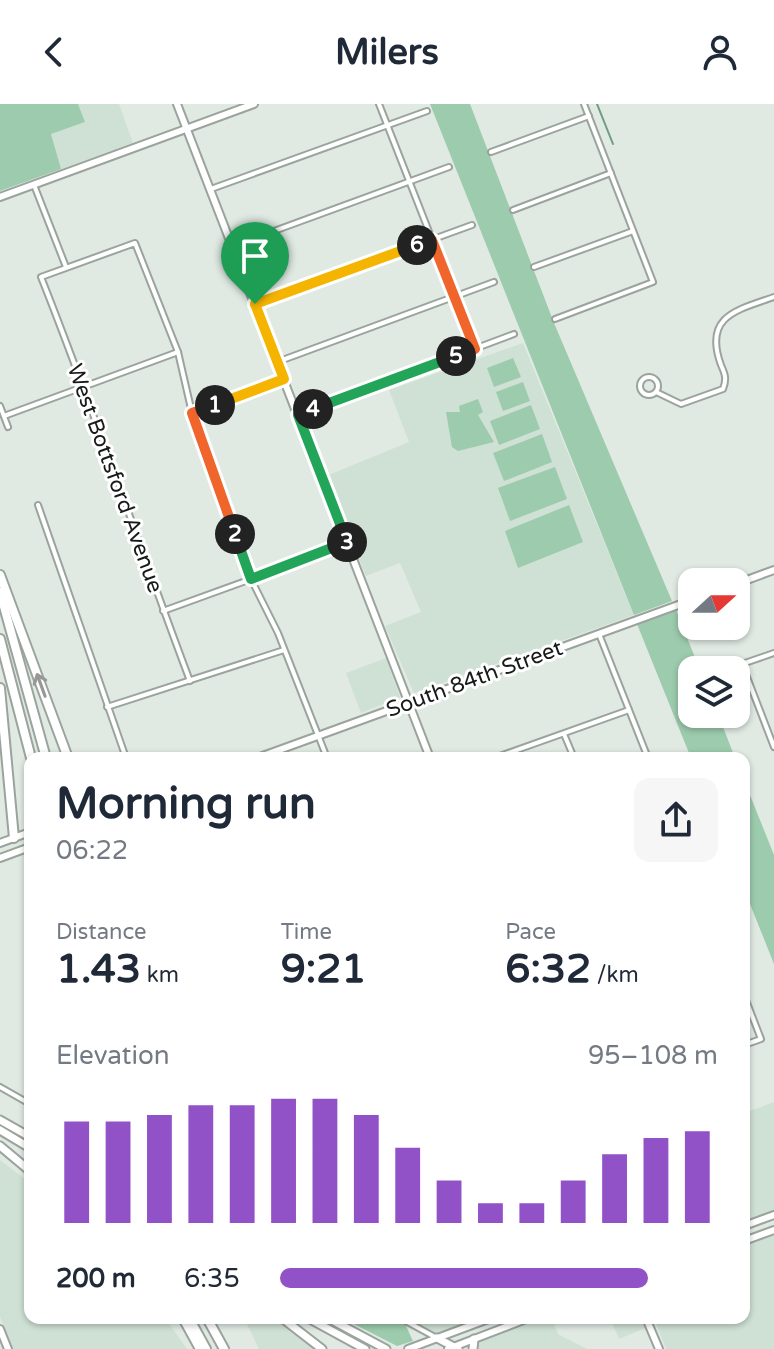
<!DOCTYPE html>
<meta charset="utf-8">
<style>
body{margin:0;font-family:"Varela Round",sans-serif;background:#f6f6f7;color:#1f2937;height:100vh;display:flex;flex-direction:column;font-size:30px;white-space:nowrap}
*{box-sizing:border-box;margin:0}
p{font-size:26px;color:#747a83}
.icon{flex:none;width:44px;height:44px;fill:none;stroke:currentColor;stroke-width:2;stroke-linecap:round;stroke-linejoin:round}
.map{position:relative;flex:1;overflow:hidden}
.side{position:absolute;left:24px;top:648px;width:726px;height:572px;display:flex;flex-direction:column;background:#fff;border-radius:16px;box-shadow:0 2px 6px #0004}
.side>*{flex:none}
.needle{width:52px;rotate:69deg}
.controls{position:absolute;left:678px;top:464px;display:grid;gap:16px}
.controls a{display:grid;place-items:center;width:72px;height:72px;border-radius:16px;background:#fff;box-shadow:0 2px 6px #0004;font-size:40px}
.pin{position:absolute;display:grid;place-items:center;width:68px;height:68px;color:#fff;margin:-82px -34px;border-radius:50% 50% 50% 0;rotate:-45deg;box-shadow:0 0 8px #0007}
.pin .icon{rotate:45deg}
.km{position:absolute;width:40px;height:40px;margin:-20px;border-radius:50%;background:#222;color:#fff;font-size:22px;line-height:40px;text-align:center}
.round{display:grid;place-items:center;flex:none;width:84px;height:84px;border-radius:16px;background:#f6f6f7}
.headline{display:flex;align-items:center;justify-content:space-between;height:136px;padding:0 32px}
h1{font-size:44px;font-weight:800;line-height:60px}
.metrics{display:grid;grid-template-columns:repeat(3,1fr);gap:12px;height:136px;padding:8px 32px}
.metrics div{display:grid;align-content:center}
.metrics b{font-size:40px;font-weight:800}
.metrics small{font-size:22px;font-weight:400}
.metrics p{font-size:22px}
.chart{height:224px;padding:16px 32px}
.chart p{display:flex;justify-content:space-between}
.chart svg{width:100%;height:144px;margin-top:8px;stroke:#9152c8;stroke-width:6}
ul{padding:0 32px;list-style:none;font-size:26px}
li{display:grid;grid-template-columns:128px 96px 1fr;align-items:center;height:60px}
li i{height:20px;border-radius:10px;background:#9152c8}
header{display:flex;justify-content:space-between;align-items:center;height:104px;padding:0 32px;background:#fff;font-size:36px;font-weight:800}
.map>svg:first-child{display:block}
.built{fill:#cfe1d4}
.green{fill:#9dcbad}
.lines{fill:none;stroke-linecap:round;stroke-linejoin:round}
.stream{stroke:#6c9e7e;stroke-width:2}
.minor-casing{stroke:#9aa49d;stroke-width:8}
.tertiary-casing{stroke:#9aa49d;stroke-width:10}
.secondary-casing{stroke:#9aa49d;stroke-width:10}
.primary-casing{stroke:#9aa49d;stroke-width:11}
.motorway-casing{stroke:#9aa49d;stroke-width:12}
.minor{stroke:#fff;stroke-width:4}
.tertiary{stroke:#fff;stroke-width:6}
.secondary{stroke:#fff;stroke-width:6}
.primary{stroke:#fff;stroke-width:7}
.motorway{stroke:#fff;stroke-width:8}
.oneway{stroke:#979897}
.split-1-casing{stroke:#fff;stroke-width:16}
.split-2-casing{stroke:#fff;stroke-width:16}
.split-3-casing{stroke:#fff;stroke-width:16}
.split-4-casing{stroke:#fff;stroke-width:16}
.split-5-casing{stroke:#fff;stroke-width:16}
.split-6-casing{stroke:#fff;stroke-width:16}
.split-7-casing{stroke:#fff;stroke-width:16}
.split-1{stroke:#f5b400;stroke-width:10}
.split-2{stroke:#f0652b;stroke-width:10}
.split-3{stroke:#22a559;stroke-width:10}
.split-4{stroke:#22a559;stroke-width:10}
.split-5{stroke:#22a559;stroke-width:10}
.split-6{stroke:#f0652b;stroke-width:10}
.split-7{stroke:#f5b400;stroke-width:10}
.labels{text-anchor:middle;stroke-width:6;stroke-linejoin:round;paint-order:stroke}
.street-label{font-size:22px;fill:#171a18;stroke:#fff}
</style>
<header><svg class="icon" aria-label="back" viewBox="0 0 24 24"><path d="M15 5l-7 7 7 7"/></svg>Milers<svg class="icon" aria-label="person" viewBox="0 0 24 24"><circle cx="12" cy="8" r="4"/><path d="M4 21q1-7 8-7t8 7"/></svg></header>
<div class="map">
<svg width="774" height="1245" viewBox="0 0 774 1245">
<rect width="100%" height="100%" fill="#e0eae3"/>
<g class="built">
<polygon points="78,0 119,0 133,39 61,65 51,30 85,18"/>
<polygon points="523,239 634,511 414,589 385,522 421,508 400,459 366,472 326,372 409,338 389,286"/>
<polygon points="386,554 400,593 361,609 346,569"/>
<polygon points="774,998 774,1107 744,1118 744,1009"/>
<polygon points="0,1056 30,1079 30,1214 165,1214 187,1245 12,1245 0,1213"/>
<polygon points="774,1131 774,1245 666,1245 654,1214 744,1214 744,1142"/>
<polygon points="244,1214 278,1214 317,1245 259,1245"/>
<polygon points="400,1214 491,1214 437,1234"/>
<polygon points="546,1214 552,1214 558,1230 587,1245 477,1245 480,1238"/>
<polygon points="610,1214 640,1214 645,1224 619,1235"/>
</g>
<g class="green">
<polygon points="0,0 78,0 85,18 51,30 61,65 0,87"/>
<polygon points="430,0 470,0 554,219 672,497 634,511"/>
<polygon points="513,254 521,273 494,283 487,264"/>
<polygon points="523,278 530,297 503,307 496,288"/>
<polygon points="478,295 483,308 478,311 494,338 458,347 452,343 446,308 460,308 459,302"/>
<polygon points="531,301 540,325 499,341 490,317"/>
<polygon points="542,330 552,358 504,377 493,349"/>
<polygon points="555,363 567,395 510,417 498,384"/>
<polygon points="569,401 583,438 518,464 505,427"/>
<polygon points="676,506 700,566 692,566 692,610 718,610 735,654 691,654 637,520"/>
<polygon points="744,676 774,751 774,860 744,785"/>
<polygon points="342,1214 391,1214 405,1220 413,1237 397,1242"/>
</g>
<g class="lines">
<polyline class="stream" points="597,0 613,40"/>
<defs>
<g id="minor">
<polyline points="379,0 475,245"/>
<polyline points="491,48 589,12"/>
<polyline points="34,81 66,163"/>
<polyline points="211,85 427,7"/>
<polyline points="513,106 611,69"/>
<polyline points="233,142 449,63"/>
<polyline points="534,163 633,127"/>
<polyline points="255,200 472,121"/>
<polyline points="555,215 653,178 584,0"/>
<polyline points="277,258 494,178"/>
<circle cx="649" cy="282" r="9"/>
<path d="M656,288L681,300L723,285C727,275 725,270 721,261C703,212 737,206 774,193"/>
<polyline points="0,302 8,323"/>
<polyline points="192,309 284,275"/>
<polyline points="298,311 514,230"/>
<polyline points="4,312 178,248"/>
<polyline points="38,401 126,654"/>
<polyline points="163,507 348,440"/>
<polyline points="599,530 648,654"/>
<polyline points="774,549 742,560 774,643"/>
<path d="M190,577C139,442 94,306 41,173L135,139L178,248L192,309L251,475L278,529L327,654"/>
<polyline points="107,603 284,546"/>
<polyline points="564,630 574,654"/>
<polyline points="494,654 629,606"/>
<polyline points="744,891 761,935 744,941"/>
<polyline points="0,983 30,1000"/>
<polyline points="400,1214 435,1233"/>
</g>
<g id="tertiary">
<polyline points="177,0 430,654"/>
<polyline points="736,480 774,466"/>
<polyline points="257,654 692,496"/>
<polyline points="0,739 30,728"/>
<polyline points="0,754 30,743"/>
<polyline points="646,1214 659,1245"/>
</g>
<g id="secondary">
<polyline points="0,93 254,0"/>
<polyline points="744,1122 774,1111"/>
<polyline points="744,1137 774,1126"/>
<polyline points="0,1225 8,1245"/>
<polyline points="408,1245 491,1214"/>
<polyline points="448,1245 529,1214"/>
</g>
<g id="primary">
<polyline points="0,1016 30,1033"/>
<polyline points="0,1026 30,1044"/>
<polyline points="0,1042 30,1067"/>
<polyline points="282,1214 322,1245"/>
<polyline points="308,1214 365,1245"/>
<polyline points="328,1214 386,1245"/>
<polyline points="437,1234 458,1245"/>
<polyline points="473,1245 474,1235"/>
</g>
<g id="motorway">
<polyline points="0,471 68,654"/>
<polyline points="0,488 46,654"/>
<polyline points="0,535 31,654"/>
<polyline points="0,584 14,734"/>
<polyline points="183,1214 200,1245"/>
<polyline points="189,1214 206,1245"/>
<polyline points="207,1214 224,1245"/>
</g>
</defs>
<use href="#minor" class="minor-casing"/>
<use href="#tertiary" class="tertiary-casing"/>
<use href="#secondary" class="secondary-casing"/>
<use href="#primary" class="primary-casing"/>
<use href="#motorway" class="motorway-casing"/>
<use href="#minor" class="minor"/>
<use href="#tertiary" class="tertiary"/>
<use href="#secondary" class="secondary"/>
<use href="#primary" class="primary"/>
<use href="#motorway" class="motorway"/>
</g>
<defs><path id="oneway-shaft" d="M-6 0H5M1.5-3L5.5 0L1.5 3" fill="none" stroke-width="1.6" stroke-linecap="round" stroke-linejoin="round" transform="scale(2)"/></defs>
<use class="oneway" href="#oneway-shaft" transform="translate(41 581) rotate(-110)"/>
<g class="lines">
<defs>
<polyline id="split-1" points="215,301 284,275 255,200"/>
<polyline id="split-2" points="215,301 192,309 235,430"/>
<polyline id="split-3" points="235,430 251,475 347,438"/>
<polyline id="split-4" points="313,305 298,311 347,438"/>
<polyline id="split-5" points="313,305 456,252"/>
<polyline id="split-6" points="417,141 432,136 475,245 456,252"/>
<polyline id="split-7" points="255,200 417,141"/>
</defs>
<use href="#split-1" class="split-1-casing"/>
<use href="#split-2" class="split-2-casing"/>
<use href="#split-3" class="split-3-casing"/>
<use href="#split-4" class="split-4-casing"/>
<use href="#split-5" class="split-5-casing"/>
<use href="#split-6" class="split-6-casing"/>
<use href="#split-7" class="split-7-casing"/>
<use href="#split-1" class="split-1"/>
<use href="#split-2" class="split-2"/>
<use href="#split-3" class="split-3"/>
<use href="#split-4" class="split-4"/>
<use href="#split-5" class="split-5"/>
<use href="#split-6" class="split-6"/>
<use href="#split-7" class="split-7"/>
</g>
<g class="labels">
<g class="street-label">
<text transform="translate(116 374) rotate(70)" y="8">West Bottsford Avenue</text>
<text transform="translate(474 574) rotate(-20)" y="8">South 84th Street</text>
</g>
</g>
</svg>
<div class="controls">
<a><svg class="needle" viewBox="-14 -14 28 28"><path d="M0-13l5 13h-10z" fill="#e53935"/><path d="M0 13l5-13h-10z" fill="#747a83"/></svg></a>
<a><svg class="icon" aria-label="layers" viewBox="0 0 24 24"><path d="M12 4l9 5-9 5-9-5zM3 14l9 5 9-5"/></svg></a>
</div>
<div class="pin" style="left:255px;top:200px;background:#1e9e55"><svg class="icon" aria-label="arrive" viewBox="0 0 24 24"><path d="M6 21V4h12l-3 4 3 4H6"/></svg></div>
<b class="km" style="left:215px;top:301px">1</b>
<b class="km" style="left:235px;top:430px">2</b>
<b class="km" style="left:347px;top:438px">3</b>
<b class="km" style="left:313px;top:305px">4</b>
<b class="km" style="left:456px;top:252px">5</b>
<b class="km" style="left:417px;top:141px">6</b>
<section class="side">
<div class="headline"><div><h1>Morning run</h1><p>06:22</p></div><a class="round"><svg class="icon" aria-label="share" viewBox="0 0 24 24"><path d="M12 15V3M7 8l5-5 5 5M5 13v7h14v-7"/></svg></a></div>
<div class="metrics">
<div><p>Distance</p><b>1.43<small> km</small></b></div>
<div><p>Time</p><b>9:21</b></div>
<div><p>Pace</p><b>6:32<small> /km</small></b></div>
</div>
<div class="chart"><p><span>Elevation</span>95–108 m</p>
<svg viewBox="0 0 160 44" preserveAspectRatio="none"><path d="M5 44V13M15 44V13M25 44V11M35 44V8M45 44V8M55 44V6M65 44V6M75 44V11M85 44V21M95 44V31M105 44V38M115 44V38M125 44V31M135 44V23M145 44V18M155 44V16"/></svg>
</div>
<ul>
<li><b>200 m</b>6:35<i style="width:84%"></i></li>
</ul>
</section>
</div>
